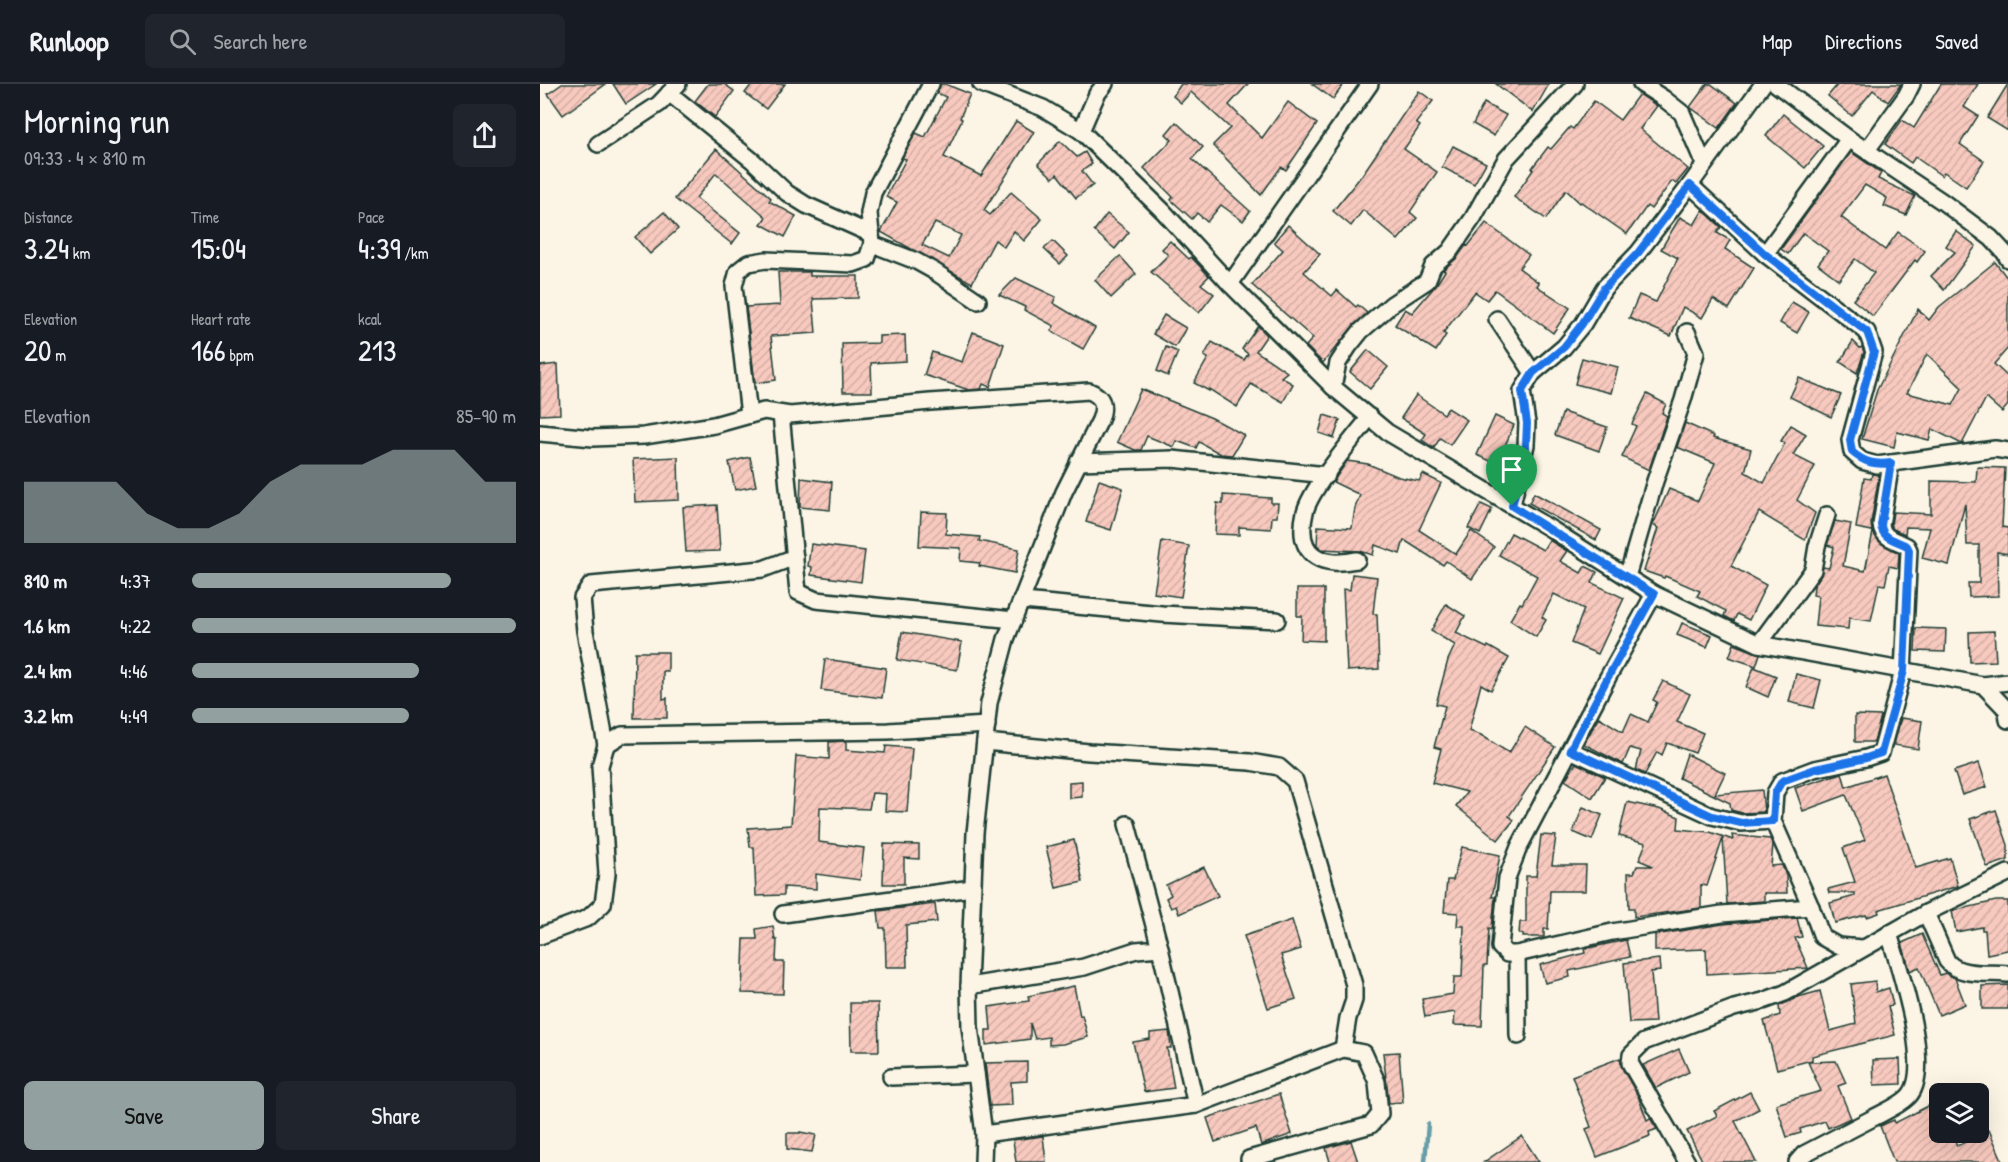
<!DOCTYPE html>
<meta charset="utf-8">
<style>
body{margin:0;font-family:"Patrick Hand",sans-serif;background:#20242c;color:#f1f3f6;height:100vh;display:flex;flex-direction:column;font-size:22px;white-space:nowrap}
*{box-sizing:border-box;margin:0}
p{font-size:20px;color:#9ea1a6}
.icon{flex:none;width:33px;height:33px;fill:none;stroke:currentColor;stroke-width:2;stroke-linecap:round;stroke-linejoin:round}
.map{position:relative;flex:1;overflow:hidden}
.side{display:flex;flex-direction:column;background:#171b24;width:540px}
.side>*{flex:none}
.fabs{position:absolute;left:1389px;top:999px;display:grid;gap:12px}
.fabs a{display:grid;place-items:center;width:60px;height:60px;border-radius:9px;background:#171b24;box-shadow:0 6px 24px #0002;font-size:30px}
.pin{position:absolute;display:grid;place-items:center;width:51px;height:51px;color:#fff;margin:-62px -26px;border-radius:50% 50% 50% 0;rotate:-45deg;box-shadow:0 0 6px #0007}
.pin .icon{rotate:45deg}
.round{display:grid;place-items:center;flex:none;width:63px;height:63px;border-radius:9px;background:#20242c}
.head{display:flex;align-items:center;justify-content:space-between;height:102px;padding:0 24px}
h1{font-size:33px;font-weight:600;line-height:45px}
.figures{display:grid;grid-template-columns:repeat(3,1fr);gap:9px;height:102px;padding:6px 24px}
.figures div{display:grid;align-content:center}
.figures b{font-size:30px;font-weight:600}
.figures small{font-size:16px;font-weight:400}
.figures p{font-size:16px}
.chart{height:168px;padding:12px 24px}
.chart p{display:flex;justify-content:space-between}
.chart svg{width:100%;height:108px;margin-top:6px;fill:#92a19f;opacity:.7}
.primary-button{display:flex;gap:12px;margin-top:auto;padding:12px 24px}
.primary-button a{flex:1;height:69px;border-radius:9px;background:#92a19f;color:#111;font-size:24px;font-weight:600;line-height:69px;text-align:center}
.primary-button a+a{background:#20242c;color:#f1f3f6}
ul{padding:0 24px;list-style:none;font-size:20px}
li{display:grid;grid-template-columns:96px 72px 1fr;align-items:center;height:45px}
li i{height:15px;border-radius:8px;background:#92a19f}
header{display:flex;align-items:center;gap:36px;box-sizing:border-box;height:84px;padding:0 30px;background:#171b24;border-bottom:2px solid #363941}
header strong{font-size:28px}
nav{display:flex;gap:33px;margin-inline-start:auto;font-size:21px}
.search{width:420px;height:54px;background:#20242c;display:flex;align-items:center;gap:15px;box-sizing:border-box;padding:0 21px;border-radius:9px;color:#9ea1a6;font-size:22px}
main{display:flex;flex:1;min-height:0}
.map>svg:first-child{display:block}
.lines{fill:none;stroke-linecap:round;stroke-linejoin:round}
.stream{stroke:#669da9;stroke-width:4.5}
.building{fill:url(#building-hatch);stroke:#1f3d34;stroke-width:1.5;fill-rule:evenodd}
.street-casing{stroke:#1f3d34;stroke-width:20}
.street{stroke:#fcf5e5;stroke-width:15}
.route-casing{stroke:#fff;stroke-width:12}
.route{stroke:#1a73e8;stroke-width:8}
</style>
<header>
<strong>Runloop</strong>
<div class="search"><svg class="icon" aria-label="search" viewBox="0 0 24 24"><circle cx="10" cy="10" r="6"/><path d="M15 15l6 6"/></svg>Search here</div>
<nav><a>Map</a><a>Directions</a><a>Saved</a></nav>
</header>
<main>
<section class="side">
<div class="head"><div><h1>Morning run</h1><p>09:33 · 4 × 810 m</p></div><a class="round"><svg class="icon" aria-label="share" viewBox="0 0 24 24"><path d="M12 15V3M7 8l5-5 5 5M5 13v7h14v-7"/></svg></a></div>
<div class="figures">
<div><p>Distance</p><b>3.24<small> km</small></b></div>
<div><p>Time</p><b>15:04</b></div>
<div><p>Pace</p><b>4:39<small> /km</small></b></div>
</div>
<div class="figures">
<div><p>Elevation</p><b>20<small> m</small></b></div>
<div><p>Heart rate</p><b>166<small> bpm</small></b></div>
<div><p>kcal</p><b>213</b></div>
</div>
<div class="chart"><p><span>Elevation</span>85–90 m</p>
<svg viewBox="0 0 160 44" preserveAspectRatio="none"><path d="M0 44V19L10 19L20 19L30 19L40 32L50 38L60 38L70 32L80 19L90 12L100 12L110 12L120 6L130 6L140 6L150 19L160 19V44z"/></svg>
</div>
<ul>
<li><b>810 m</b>4:37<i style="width:80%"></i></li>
<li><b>1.6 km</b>4:22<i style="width:100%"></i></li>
<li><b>2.4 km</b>4:46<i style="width:70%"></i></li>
<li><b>3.2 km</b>4:49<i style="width:67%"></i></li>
</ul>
<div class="primary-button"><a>Save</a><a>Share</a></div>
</section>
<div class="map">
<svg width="1468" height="1078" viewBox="0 0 1468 1078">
<defs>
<pattern id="building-hatch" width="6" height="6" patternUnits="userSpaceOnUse" patternTransform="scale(1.5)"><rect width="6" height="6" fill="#f8c9be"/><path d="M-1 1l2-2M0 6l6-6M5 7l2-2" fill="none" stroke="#d4aea4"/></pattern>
</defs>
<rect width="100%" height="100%" fill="#fcf5e5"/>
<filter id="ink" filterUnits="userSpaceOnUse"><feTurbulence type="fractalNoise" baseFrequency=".0167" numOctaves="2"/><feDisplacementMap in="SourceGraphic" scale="12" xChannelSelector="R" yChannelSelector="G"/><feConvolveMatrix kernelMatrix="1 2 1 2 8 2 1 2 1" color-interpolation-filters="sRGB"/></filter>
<g filter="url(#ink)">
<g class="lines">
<polyline class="stream" points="885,1078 888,1040"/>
</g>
<g class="building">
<polygon points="22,0 66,0 23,31 8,10"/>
<polygon points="73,0 116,0 86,20"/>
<polygon points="168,0 184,0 194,7 175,33 155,17"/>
<polygon points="212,0 245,0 226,25 205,9"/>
<path d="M401,0H405L430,10L420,34L422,35L404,73L410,76L441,92L476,37L494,48L444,126L450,131L471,108L502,135L484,157L474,147L464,163L455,156L432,199L341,148L357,118L346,113L366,75L362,74L376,49L385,53L406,13L397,9ZM395,139L421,151L409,174L382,161Z"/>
<polygon points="641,0 708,0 689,21 722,54 748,18 777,40 746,86 741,83 721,111 673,61 690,44 651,8 641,19 633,12"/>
<polygon points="772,0 804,0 793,15"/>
<polygon points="956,0 1009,0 993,28"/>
<polygon points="1167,0 1171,0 1197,19 1179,44 1150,23"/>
<polygon points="1298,0 1361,0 1348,18 1333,6 1312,32 1288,12"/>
<polygon points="1401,0 1438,0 1424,23 1438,32 1420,60 1444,77 1426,103 1404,88 1402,92 1375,73 1371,79 1345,60 1362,36 1374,44"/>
<polygon points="1468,0 1468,47 1447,34"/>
<polygon points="879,7 893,17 876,39 880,42 864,65 897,88 870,128 877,134 858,156 823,126 811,142 793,127 822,91"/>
<polygon points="1099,10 1117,22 1100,45 1148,85 1136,100 1132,97 1111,125 1107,122 1087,150 1041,118 1040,119 1026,106 1006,135 974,113 993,86 992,84 1008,63 1011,65 1030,43 1033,45 1054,17 1080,36"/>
<polygon points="944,19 966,31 954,52 933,40"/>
<polygon points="1243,30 1283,62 1265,84 1226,52"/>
<polygon points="636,38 663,63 652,75 710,127 703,137 681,121 667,138 657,129 652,135 631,116 633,113 604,84 632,56 626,50"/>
<polygon points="520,57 537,73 545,68 552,80 542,87 553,101 536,114 517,90 513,94 498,80"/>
<polygon points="913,62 946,79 934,100 902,83"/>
<polygon points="176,65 231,114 229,117 256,132 245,153 221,140 226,133 176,89 156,114 200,149 192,160 135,115"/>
<polygon points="1311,68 1341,89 1338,95 1375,112 1366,131 1344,122 1347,114 1325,101 1301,133 1345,166 1358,148 1385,167 1377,178 1375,176 1333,232 1313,216 1334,189 1315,175 1299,196 1278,180 1288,167 1263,149 1248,170 1241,165"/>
<polygon points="1163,126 1181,143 1177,149 1190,156 1185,165 1214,184 1189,225 1173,215 1162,234 1143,223 1131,252 1089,234 1099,211 1116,218 1138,174 1121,165 1140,133 1154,141"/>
<polygon points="124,128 138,145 110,170 95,153"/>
<polygon points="567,130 589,148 575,165 554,147"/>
<polygon points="946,139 989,171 979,184 999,199 997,202 1030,224 1013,249 955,206 947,216 935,208 903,249 906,251 896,267 855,241 865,225 872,229 896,201 905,187 903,186 917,174 926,161 928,162"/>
<polygon points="748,141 780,170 764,188 792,212 797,206 816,223 818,221 827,229 814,241 783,279 766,262 773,254 712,201 743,166 734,158"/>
<polygon points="1416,147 1436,162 1404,206 1391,192 1415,168 1406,162"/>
<polygon points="513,157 528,172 520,180 504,165"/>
<polygon points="630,157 649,175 651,173 669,192 661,200 674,210 659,229 611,188 628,171 622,165"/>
<polygon points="580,172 596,190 571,214 555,196"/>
<path d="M1455,178L1468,195V264L1454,280L1468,293V321L1462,328L1446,314L1422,360L1392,345L1389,356L1357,348L1354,363L1322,355L1337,306L1378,225L1389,236L1399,223ZM1387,270L1422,304L1413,321L1367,309Z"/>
<polygon points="238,188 270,188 270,192 318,192 318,214 273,215 276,249 231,252 236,296 215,299 206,223 240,221"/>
<polygon points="476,194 516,213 513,219 555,244 543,265 511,247 514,242 484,226 485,223 459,211"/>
<polygon points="1252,218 1269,228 1257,249 1240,239"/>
<polygon points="624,231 646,244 635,263 613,250"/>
<polygon points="718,242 727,251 716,267 747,288 741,293 753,300 743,318 711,300 697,323 669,305 669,307 654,299 668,274 664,272 672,258 704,276 708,270 702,265"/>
<polygon points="433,248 464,260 450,303 443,300 441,305 429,306 384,291 392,268 422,278"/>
<polygon points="365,251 366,277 331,279 332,308 303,308 302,260 339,259 339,252"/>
<polygon points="1313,257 1320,264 1322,263 1324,268 1317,289 1300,278"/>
<polygon points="626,263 638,268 628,292 617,287"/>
<polygon points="828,266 848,283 830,305 810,288"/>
<polygon points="1042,274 1078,283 1071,309 1035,300"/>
<polygon points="18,280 20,330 0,331 0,282"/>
<polygon points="1259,294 1301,311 1291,333 1250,313"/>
<polygon points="601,305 672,334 704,351 692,371 681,370 659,358 656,364 637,357 634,363 607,352 601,366 595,366 577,358"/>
<polygon points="1107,310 1126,320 1122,329 1127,332 1109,386 1082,373 1096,342 1092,340"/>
<polygon points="876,311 904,330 908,324 927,336 910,361 900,354 894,364 882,356 886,350 861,334"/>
<polygon points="1023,328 1067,343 1059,367 1015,351"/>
<polygon points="784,331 800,336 794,354 779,349"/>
<polygon points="955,332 974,341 957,380 937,371"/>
<polygon points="1145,339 1174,352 1173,354 1211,365 1205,388 1224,399 1245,359 1241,357 1251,341 1266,350 1253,371 1275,382 1257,416 1275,429 1265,456 1219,428 1191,482 1226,501 1209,536 1197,530 1194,537 1184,532 1186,527 1157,512 1160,507 1125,492 1124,494 1104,487 1118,444 1113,441 1129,405 1158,417 1175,379 1137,363"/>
<polygon points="138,373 139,416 95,418 93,375"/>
<polygon points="210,373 216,402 195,406 189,378"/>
<polygon points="807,377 828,380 859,393 879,397 883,390 901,399 879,446 916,470 931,447 954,463 932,495 906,477 903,481 864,456 860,470 835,461 833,471 820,467 782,465 777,461 778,442 812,444 815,424 820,411 793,398"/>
<polygon points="1437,383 1465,384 1462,443 1468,444 1468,470 1457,468 1458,512 1429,513 1428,499 1439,499 1439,461 1427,461 1425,420 1409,481 1382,474 1390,444 1366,443 1365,450 1353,445 1351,441 1353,428 1391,430 1391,397 1436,398"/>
<polygon points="1332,390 1339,391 1331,439 1332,447 1316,444 1324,394 1331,395"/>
<polygon points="261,394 292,398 290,426 260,423"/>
<polygon points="559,396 583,404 571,446 546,438"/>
<polygon points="994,409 1061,446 1056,456 989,419"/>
<polygon points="683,411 731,414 731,419 738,419 737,433 732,433 731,445 699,443 699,451 675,450 677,419 683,420"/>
<polygon points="941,420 952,425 940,450 928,444"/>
<polygon points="177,421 180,467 146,468 143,423"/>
<polygon points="381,428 407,429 406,450 440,453 439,457 479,465 475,489 439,482 440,479 420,477 421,464 379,462"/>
<polygon points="1295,437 1311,440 1303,482 1325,487 1333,448 1342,460 1359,469 1358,484 1349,482 1345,501 1339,500 1331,537 1309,534 1308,545 1275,542 1278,512 1273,511 1274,502 1281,491 1283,483 1289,484 1294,463 1287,461"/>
<polygon points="971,449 1003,466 1009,456 1027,467 1020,477 1041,489 1045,482 1057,488 1052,499 1084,514 1058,570 1031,559 1044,525 1014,510 1002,533 1006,536 996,553 970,536 980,519 982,520 997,492 959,471"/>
<polygon points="622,457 649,462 641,513 614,509"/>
<polygon points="271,460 325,467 321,498 271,491 272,483 268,482"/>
<polygon points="812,490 837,493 833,530 837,530 839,585 807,587 803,505 810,506"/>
<polygon points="757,505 784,505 784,557 761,556 762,532 757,532"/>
<polygon points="906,520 925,532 916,549 947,564 948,562 969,574 951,606 941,600 929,647 941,651 969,669 985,643 1015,663 969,732 974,736 958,756 916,722 927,708 892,699 901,665 894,663 905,622 896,620 908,576 915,561 891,547"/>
<polygon points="1142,539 1172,551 1167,563 1137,551"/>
<polygon points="1376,544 1406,545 1405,568 1375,567"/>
<polygon points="1454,547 1456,577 1430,578 1429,548"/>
<polygon points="362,548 422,558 417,586 357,576"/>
<polygon points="1194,560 1220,570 1216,582 1189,573"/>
<polygon points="95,568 128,568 128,587 123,587 123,615 127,614 127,634 94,634"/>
<polygon points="285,575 346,584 342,614 281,606"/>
<polygon points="1214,583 1236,592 1228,613 1206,603"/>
<polygon points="1256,590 1281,596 1274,624 1249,618"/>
<polygon points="1123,597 1150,610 1137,638 1163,649 1155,669 1127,659 1122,671 1117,668 1105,690 1096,686 1101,667 1090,664 1083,680 1044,660 1059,633 1083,648 1091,630 1108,638 1117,618 1113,616"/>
<polygon points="1315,631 1341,632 1334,658 1315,658"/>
<polygon points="1361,634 1382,637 1378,665 1354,661"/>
<polygon points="306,657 306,666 345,669 346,662 372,664 367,728 345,727 346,710 332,709 329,725 280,723 279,758 324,764 320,796 276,790 276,805 244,803 244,811 216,812 214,763 210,763 208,744 251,741 256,672 289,675 289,658"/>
<polygon points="1147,670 1185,689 1175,710 1222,706 1224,728 1202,729 1191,726 1190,719 1139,694"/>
<polygon points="1036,679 1065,693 1052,714 1025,696"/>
<polygon points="1439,679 1447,703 1422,711 1414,687"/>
<polygon points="1302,689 1306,703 1344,690 1376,784 1410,774 1418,802 1338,826 1339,829 1327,833 1326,831 1295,839 1290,819 1315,812 1315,809 1289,809 1288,805 1315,798 1303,764 1325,756 1306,711 1263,727 1255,704"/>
<polygon points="542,697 542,713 529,714 529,698"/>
<polygon points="1087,718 1119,725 1139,733 1138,745 1170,748 1193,756 1192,751 1230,755 1233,761 1231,782 1242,781 1246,792 1247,809 1224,809 1224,817 1187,820 1183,754 1167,802 1161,801 1161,824 1094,833 1094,824 1089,824 1088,789 1094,789 1097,782 1113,782 1099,776 1106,759 1079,752"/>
<polygon points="1043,723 1062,731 1052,756 1033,748"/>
<polygon points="1456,726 1468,761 1468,776 1447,783 1430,735"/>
<polygon points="1001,751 1016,752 1012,781 1046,781 1045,807 1010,807 1008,845 1004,845 1004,853 983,853 983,850 979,850 980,838 986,838 986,792 996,792"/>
<polygon points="534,756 543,798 516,804 506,763"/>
<polygon points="344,760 379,761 379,775 364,774 364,800 343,800"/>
<polygon points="922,763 960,771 952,813 955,813 952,845 949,844 947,881 944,881 942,942 914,941 915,928 885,933 882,915 913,910 914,893 922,893 924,842 917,842 918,829 904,828 907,796 913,796"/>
<polygon points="664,783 678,812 639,830 636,822 631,824 626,814 631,811 626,801"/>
<polygon points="1456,817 1468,817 1468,866 1447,870 1445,846 1442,846 1442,843 1416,848 1412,827"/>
<polygon points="395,820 397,838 366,841 367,883 346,883 345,844 340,844 338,827"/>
<polygon points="1257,834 1262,853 1255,854 1268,884 1167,890 1166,865 1115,867 1115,851 1183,840"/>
<polygon points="752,836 761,865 741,871 756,915 728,924 704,852"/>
<polygon points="233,842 235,856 237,856 236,878 244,878 243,910 202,909 204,855 217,855 216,845"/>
<polygon points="1382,850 1400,891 1405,889 1415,894 1425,920 1399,931 1379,883 1370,887 1362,859"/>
<polygon points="1086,856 1090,873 1029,887 1030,893 1005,899 1000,881 1045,869 1044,865"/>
<polygon points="1119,875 1120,887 1111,888 1115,938 1089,939 1084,879"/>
<polygon points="1335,897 1336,908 1349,904 1353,921 1348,922 1355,951 1272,972 1272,976 1237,985 1224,937 1240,931 1239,922 1258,913 1280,907 1290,947 1316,940 1311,900"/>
<polygon points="1468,901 1468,925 1442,925 1442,902"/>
<polygon points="534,902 540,932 542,931 548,953 523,960 509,961 509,953 495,955 490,939 490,955 446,961 446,946 451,946 449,923 489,917 488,912"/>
<polygon points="310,919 338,919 339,967 311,967"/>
<polygon points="629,947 631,964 627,964 634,1004 604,1008 593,958 610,955 610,949"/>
<polygon points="1139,965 1149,988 1116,1004 1103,981"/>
<polygon points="859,968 863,1018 849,1019 843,969"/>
<polygon points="1080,974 1082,984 1098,1012 1107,1036 1110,1034 1117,1045 1109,1048 1110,1052 1057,1073 1046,1045 1051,1043 1032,992"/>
<polygon points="1360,975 1361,1000 1334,1001 1333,976"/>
<polygon points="1296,977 1306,999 1298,1002 1311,1034 1288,1044 1285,1037 1260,1045 1261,1049 1247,1053 1236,1020 1281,1007 1268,978"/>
<polygon points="487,978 487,997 471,998 472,1021 450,1022 445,979"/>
<polygon points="1210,1008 1219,1025 1195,1037 1216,1078 1163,1078 1147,1047 1177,1032 1174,1027"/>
<polygon points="739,1010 752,1050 721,1061 716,1044 675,1058 667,1034"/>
<polygon points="1394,1019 1400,1030 1400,1048 1412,1048 1417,1062 1449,1046 1463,1078 1354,1078 1340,1042 1354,1036 1355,1039"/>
<polygon points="260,1048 276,1051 272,1068 247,1065 247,1049 260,1049"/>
<polygon points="503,1052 506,1078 476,1078 473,1056"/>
<polygon points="982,1052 999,1078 944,1078"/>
<polygon points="811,1057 818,1078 790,1078 786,1064"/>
</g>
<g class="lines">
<defs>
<g id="street">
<polyline points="441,0 503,24 541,47 623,127 690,200 793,303 847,348 1011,445 1114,510 1219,560 1443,601 1467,626 1468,636"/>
<polyline points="1101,0 1123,14 1142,29 1164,80"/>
<polyline points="1236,0 1309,55 1403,118 1451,154 1465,169 1468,175"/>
<polyline points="129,9 213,77 247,109 266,121 331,150"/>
<polyline points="541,47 557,10 565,0"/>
<polyline points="58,60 119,20 138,0"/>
<polyline points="1327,66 1366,12 1372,0"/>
<polyline points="1150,101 1225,170 1327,248 1334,268 1310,356 1312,368 1322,377 1337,381 1455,365 1468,367"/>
<polyline points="332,160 376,177 394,187 438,217"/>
<polyline points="1225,170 1309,55"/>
<polyline points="690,200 830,0"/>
<polyline points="957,235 993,289"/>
<polyline points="793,303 798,279 809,262 821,247 852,220 887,197 893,182 910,167 933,134 966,75 1035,0"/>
<polyline points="241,330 258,508 276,516 474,536"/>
<polyline points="209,331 194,202 198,187 208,179 226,176 313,180 327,175 332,160 329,129 333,109 391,0"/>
<path d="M0,349L53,354L104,352L174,341L224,327L250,331L390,318L549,307C564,313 565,322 560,336L524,408L466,555L449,619L435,749L429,902L430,943L444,1050L443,1078"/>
<polyline points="538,378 632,375 787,391"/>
<polyline points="972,421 986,361 987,339 982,307 993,289 1024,263 1043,240 1064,204 1098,169 1150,101 1223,0"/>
<path d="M817,476C810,477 801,479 794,478C764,475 759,454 765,428C771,404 813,355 830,333"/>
<polyline points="1087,493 1115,397 1143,316 1156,269 1147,248"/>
<polyline points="1114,510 1068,593 979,763 967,794 960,863 967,870 977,870 1072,848 1182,830 1271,823"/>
<polyline points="483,517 622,530 737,536"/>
<polyline points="1219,560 1273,486 1277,462 1287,431"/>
<polyline points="1443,601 1468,598"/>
<polyline points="445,658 549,668 710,678 739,683 755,697 814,901 814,916 808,934 803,965"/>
<polyline points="66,661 45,547 42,514 51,501 223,485 255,473"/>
<polyline points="1030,666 1172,732 1201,739 1233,737"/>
<polyline points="587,740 620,864 656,1021"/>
<path d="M1386,829L1407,877C1419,893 1449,888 1468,890"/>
<polyline points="243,830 432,804"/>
<polyline points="0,852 48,834 63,820 67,790 60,682 66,661 82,651 348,647 447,641"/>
<path d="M1322,864L1298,862L1282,853L1271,823L1233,737L1235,709L1242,697L1274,685L1326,674L1341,669L1363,587L1369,466L1367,462C1356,456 1343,455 1341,441L1351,379"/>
<polyline points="977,870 978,952"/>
<polyline points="429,902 544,883 596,866 620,864"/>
<polyline points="351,993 436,990"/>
<polyline points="444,1050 656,1021 803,965 824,969 837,998 840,1030 831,1041 709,1075"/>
<polyline points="1147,1078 1090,979 1091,971 1104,958 1194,924 1223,917 1245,909 1386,829 1468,789"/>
<path d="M1257,1078L1264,1070C1287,1058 1310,1046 1333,1034C1344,1028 1359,1022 1368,1013C1395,987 1358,882 1349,849"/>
</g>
</defs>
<use href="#street" class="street-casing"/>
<use href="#street" class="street"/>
</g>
</g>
<g class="lines" filter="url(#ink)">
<defs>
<path id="route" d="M1150,101L1225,170L1327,248L1334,268L1310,356L1312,368C1325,379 1335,381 1351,379L1341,441C1342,455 1356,456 1367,462L1369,466L1364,587L1341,669L1326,674L1275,685L1242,697L1235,709L1233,737L1201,739L1172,732L1030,666L1068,593L1114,510L972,422L986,361L987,339L982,307L993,289L1024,263L1042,240L1064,204L1098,169Z"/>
</defs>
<use href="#route" class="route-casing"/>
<use href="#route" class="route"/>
</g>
</svg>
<div class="fabs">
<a><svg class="icon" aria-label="layers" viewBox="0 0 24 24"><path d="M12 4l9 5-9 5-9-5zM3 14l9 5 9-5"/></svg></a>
</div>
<div class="pin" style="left:972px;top:422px;background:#1e9e55"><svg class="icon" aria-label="arrive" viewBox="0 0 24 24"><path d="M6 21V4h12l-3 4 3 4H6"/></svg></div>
</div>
</main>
